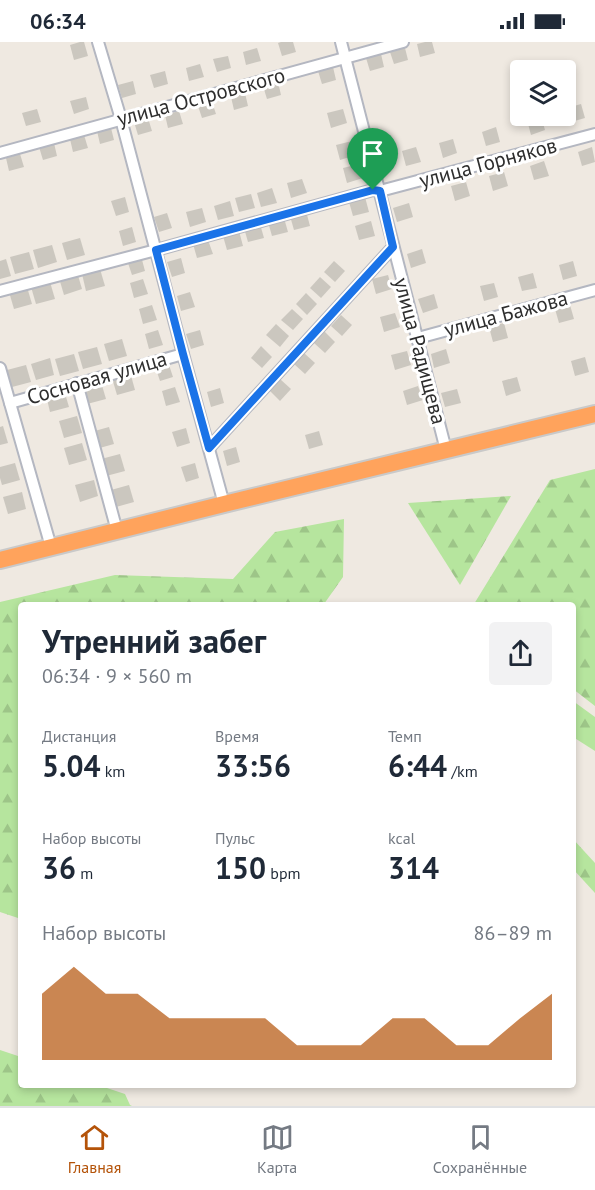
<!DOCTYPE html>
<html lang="ru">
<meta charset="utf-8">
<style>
body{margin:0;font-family:"PT Sans",sans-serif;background:#f2f2f3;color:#1f2937;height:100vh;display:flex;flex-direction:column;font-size:22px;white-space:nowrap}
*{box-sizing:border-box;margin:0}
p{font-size:20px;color:#747a83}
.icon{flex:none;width:33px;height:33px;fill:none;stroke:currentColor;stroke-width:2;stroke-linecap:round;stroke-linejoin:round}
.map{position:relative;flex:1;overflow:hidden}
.panel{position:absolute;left:18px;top:560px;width:558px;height:486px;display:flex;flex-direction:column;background:#fff;border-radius:6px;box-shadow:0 3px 9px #0003}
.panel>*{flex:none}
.controls{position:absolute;left:510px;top:18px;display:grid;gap:12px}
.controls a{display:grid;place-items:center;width:66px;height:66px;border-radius:6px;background:#fff;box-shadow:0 3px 9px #0003;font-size:30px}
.pin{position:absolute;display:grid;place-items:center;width:51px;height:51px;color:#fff;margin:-62px -26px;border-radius:50% 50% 50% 0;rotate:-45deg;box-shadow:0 0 6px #0007}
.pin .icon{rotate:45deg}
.round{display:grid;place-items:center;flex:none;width:63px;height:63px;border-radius:6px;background:#f2f2f3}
.overview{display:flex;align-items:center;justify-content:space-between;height:102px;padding:0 24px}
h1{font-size:33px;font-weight:700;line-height:45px}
.stats{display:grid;grid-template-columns:repeat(3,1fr);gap:9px;height:102px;padding:6px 24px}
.stats div{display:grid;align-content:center}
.stats b{font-size:30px;font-weight:700}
.stats small{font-size:16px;font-weight:400}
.stats p{font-size:16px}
.chart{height:168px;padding:12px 24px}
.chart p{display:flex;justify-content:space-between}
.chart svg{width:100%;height:108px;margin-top:6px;fill:#b45309;opacity:.7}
.status{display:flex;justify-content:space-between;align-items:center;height:42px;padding:0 30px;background:#fff;direction:ltr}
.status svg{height:16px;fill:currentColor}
.dock{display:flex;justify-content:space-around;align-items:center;height:84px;border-top:2px solid #e0e1e3;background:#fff;font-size:16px;color:#747a83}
.dock a{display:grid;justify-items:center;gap:3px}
.dock .current{color:#b45309}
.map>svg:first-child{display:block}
.forest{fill:url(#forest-firs)}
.building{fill:#cbc7bf}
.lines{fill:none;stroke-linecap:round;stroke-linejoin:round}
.minor-casing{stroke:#b4b7c1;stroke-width:14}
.highway-casing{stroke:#c9c9c9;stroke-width:20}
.minor{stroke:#fff;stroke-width:10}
.highway{stroke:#ffa35c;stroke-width:16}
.route-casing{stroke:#fff;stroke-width:12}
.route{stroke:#1a73e8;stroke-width:8}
.labels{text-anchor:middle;stroke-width:6;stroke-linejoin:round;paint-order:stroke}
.street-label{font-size:21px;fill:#2e2e2e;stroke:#fff}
</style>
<div class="status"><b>06:34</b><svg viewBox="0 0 49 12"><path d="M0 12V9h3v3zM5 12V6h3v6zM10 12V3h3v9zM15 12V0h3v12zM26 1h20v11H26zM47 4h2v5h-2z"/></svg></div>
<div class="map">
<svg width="595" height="1064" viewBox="0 0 595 1064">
<defs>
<pattern id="forest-firs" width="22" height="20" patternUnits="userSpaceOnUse" patternTransform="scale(1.5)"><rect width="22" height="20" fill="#b6e59e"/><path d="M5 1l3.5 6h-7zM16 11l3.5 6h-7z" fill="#9dc588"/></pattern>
</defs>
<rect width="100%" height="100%" fill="#efe9e1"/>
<g class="forest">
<polygon points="595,427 595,664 573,647 573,562 474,562 550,438"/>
<polygon points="511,454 460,543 408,461"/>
<polygon points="344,477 343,535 324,562 21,562 21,877 0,870 0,560 115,533 233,537 275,490"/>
<polygon points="573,659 595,675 595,709 573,695"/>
<polygon points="573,797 595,821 595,851 573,827"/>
<polygon points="0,1008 21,1015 21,1042 98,1043 125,1052 130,1063 132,1064 0,1064"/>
</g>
<g class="building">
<polygon points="80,0 84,0 88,14 74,18 70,3"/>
<polygon points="281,0 293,0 296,10 282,14 278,1"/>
<polygon points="425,0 432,0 435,11 420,15 417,2"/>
<polygon points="257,6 261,19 246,23 243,10"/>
<polygon points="405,6 408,18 394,22 390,10"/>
<polygon points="381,12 384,25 370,29 366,16"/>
<polygon points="228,14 231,26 217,30 213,17"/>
<polygon points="200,22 204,35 189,39 186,26"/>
<polygon points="333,25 336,38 322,42 318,29"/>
<polygon points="165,29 168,42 154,46 150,33"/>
<polygon points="133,39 136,52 122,56 118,43"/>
<polygon points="278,40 281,53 267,57 263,44"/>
<polygon points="245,51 248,64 234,68 231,55"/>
<polygon points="86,55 89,67 74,72 70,59"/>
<polygon points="212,60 216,72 202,76 198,64"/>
<polygon points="581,62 585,76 571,80 567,66"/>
<polygon points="37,67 41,80 26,84 22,71"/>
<polygon points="343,67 347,81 331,86 327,71"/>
<polygon points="179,69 183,82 168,86 165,73"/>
<polygon points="541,74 545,88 531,93 527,78"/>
<polygon points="148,76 152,89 138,93 134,80"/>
<polygon points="496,85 500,100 486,104 482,90"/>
<polygon points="111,86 114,98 100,102 97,89"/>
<polygon points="84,93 88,106 73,110 70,97"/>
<polygon points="453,97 457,111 443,116 439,101"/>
<polygon points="352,99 356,113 340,118 336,103"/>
<polygon points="54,101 57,114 43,118 39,105"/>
<polygon points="416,105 421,120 406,124 402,109"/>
<polygon points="592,105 595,120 582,124 578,110"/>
<polygon points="20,112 24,125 9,129 6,116"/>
<polygon points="544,119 549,134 534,138 530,124"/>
<polygon points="359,122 363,136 347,141 343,126"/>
<polygon points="504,130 508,144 493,149 489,134"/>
<polygon points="302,137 307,151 291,156 287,141"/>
<polygon points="466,140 470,154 455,159 451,144"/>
<polygon points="272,146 277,161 261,165 257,151"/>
<polygon points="251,152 255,166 239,170 235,156"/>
<polygon points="125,155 129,170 116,174 111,159"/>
<polygon points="365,155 369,170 353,174 349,160"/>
<polygon points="230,159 234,174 218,178 214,164"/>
<polygon points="409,161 413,175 397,180 393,166"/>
<polygon points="202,166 206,180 190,185 186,170"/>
<polygon points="306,169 310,184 294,188 290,174"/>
<polygon points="167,171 172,186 159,190 154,175"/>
<polygon points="284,176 288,190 272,194 268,180"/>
<polygon points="371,179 375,194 359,198 355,184"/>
<polygon points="260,182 264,196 248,200 244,186"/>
<polygon points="132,185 136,200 123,204 119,189"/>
<polygon points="239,189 243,204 227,208 223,194"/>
<polygon points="80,196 85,213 67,218 62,201"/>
<polygon points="208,198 213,212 197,216 193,202"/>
<polygon points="52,203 57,220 38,226 33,208"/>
<polygon points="422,207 426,221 411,226 407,212"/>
<polygon points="29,210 34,227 15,232 10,215"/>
<polygon points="141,214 145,229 132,233 127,218"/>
<polygon points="181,216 185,231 172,235 167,220"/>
<polygon points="6,217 11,234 0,237 0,219"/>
<polygon points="334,219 345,229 335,240 324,230"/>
<polygon points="573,219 577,234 563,238 559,223"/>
<polygon points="100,227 105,244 86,249 82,232"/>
<polygon points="77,230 82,247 64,253 59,236"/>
<polygon points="533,231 537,246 522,249 518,235"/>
<polygon points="388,233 392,247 376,252 372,237"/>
<polygon points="320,235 331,245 321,256 310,246"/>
<polygon points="143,237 148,252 134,256 130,241"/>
<polygon points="50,240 55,257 36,262 31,245"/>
<polygon points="494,241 498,255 484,259 480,244"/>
<polygon points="27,245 32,262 14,267 9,250"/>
<polygon points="190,250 195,265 181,269 177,254"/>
<polygon points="306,251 317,262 307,273 296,262"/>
<polygon points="434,252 438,266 423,271 418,257"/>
<polygon points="152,263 157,278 143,282 139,267"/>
<polygon points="570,263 574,277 559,281 555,267"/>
<polygon points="292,267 303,277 293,288 281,278"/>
<polygon points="395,271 400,285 384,290 380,275"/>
<polygon points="341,273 352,283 342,294 331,284"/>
<polygon points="504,281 508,296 493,300 489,285"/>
<polygon points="276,282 289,294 280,305 266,293"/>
<polygon points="158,288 163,303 149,307 145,292"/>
<polygon points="200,288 204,303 191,307 186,292"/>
<polygon points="324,289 335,300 325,311 314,301"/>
<polygon points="122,297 127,314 109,319 104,302"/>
<polygon points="261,304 272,315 262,326 251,316"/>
<polygon points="97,305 102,322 83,327 78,310"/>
<polygon points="446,307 450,321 434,326 431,312"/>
<polygon points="407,309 411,323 395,328 391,313"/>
<polygon points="304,311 315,321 305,332 294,322"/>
<polygon points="74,312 79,329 60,334 55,317"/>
<polygon points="585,315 589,330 575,334 571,319"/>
<polygon points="50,316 54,333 36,338 31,322"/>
<polygon points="168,320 173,335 160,339 155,324"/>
<polygon points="26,323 31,340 12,345 7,328"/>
<polygon points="130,330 135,348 117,353 112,336"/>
<polygon points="517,335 521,349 506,354 502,339"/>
<polygon points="280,337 291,347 280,359 269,348"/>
<polygon points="101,340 106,357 87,362 82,345"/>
<polygon points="418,344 423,358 407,363 403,349"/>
<polygon points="175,345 180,360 166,364 162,349"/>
<polygon points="220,346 224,361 211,365 207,350"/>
<polygon points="457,347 461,361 445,365 441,351"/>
<polygon points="64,348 69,365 50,370 46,353"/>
<polygon points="77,374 82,391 64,396 59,379"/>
<polygon points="3,384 8,401 0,403 0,385"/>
<polygon points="109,385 114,402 96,407 91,390"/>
<polygon points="186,386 190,401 177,405 172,390"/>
<polygon points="319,389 323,403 309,407 305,393"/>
<polygon points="82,401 87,418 69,423 64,406"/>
<polygon points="236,405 240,420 227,424 223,409"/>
<polygon points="120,412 125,429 106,434 101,417"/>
<polygon points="15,421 20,438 2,443 0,436 0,425"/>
<polygon points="195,421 199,436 186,440 181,425"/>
<polygon points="94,438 98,454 80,460 75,443"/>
<polygon points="129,443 134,460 116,465 111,448"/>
<polygon points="22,450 26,467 8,472 3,455"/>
</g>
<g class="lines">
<defs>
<g id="minor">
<polyline points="98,0 121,77 183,312 224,462"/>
<polyline points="341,0 446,408"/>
<polyline points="0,111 403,0"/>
<polyline points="0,249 156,208 373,148 380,149 595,92"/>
<polyline points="418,296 595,248"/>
<polyline points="0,326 51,505"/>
<polyline points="77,341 117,489"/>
<polyline points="10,361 183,312"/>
<polyline points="209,406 393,205"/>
</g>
<polyline id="highway" points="0,518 224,462 595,372"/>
</defs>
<use href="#minor" class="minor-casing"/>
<use href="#highway" class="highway-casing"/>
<use href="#minor" class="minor"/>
<use href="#highway" class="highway"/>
</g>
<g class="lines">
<defs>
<polygon id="route" points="373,148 380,149 393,205 209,406 183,312 156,208"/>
</defs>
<use href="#route" class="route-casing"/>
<use href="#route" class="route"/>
</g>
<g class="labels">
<g class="street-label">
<text transform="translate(201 55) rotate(-15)" y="7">улица Островского</text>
<text transform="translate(488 121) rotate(-15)" y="7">улица Горняков</text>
<text transform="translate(506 272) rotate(-15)" y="7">улица Бажова</text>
<text transform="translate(420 309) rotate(75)" y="7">улица Радищева</text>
<text transform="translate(97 336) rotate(-16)" y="7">Сосновая улица</text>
</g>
</g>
</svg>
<div class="controls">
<a><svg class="icon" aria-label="layers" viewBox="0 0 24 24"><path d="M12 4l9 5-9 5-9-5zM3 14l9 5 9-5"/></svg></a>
</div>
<div class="pin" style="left:373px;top:148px;background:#1e9e55"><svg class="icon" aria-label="arrive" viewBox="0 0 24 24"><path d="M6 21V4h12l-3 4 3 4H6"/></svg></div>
<section class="panel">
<div class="overview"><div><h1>Утренний забег</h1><p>06:34 · 9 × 560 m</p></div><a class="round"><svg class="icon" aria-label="share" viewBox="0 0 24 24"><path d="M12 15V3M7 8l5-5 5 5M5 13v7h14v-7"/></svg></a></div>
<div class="stats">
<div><p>Дистанция</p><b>5.04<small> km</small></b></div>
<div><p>Время</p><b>33:56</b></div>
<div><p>Темп</p><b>6:44<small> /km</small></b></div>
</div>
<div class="stats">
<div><p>Набор высоты</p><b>36<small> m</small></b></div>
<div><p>Пульс</p><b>150<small> bpm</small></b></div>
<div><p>kcal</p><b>314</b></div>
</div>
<div class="chart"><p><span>Набор высоты</span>86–89 m</p>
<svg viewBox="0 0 160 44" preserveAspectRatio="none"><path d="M0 44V17L10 6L20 17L30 17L40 27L50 27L60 27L70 27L80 38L90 38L100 38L110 27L120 27L130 38L140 38L150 27L160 17V44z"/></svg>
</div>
</section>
</div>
<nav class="dock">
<a class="current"><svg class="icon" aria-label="home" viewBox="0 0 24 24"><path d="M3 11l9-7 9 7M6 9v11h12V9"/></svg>Главная</a>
<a><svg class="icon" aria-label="map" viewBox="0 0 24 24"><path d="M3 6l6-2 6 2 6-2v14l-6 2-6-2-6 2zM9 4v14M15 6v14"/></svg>Карта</a>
<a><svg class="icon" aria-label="saved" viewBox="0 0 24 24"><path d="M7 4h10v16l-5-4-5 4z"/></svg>Сохранённые</a>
</nav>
